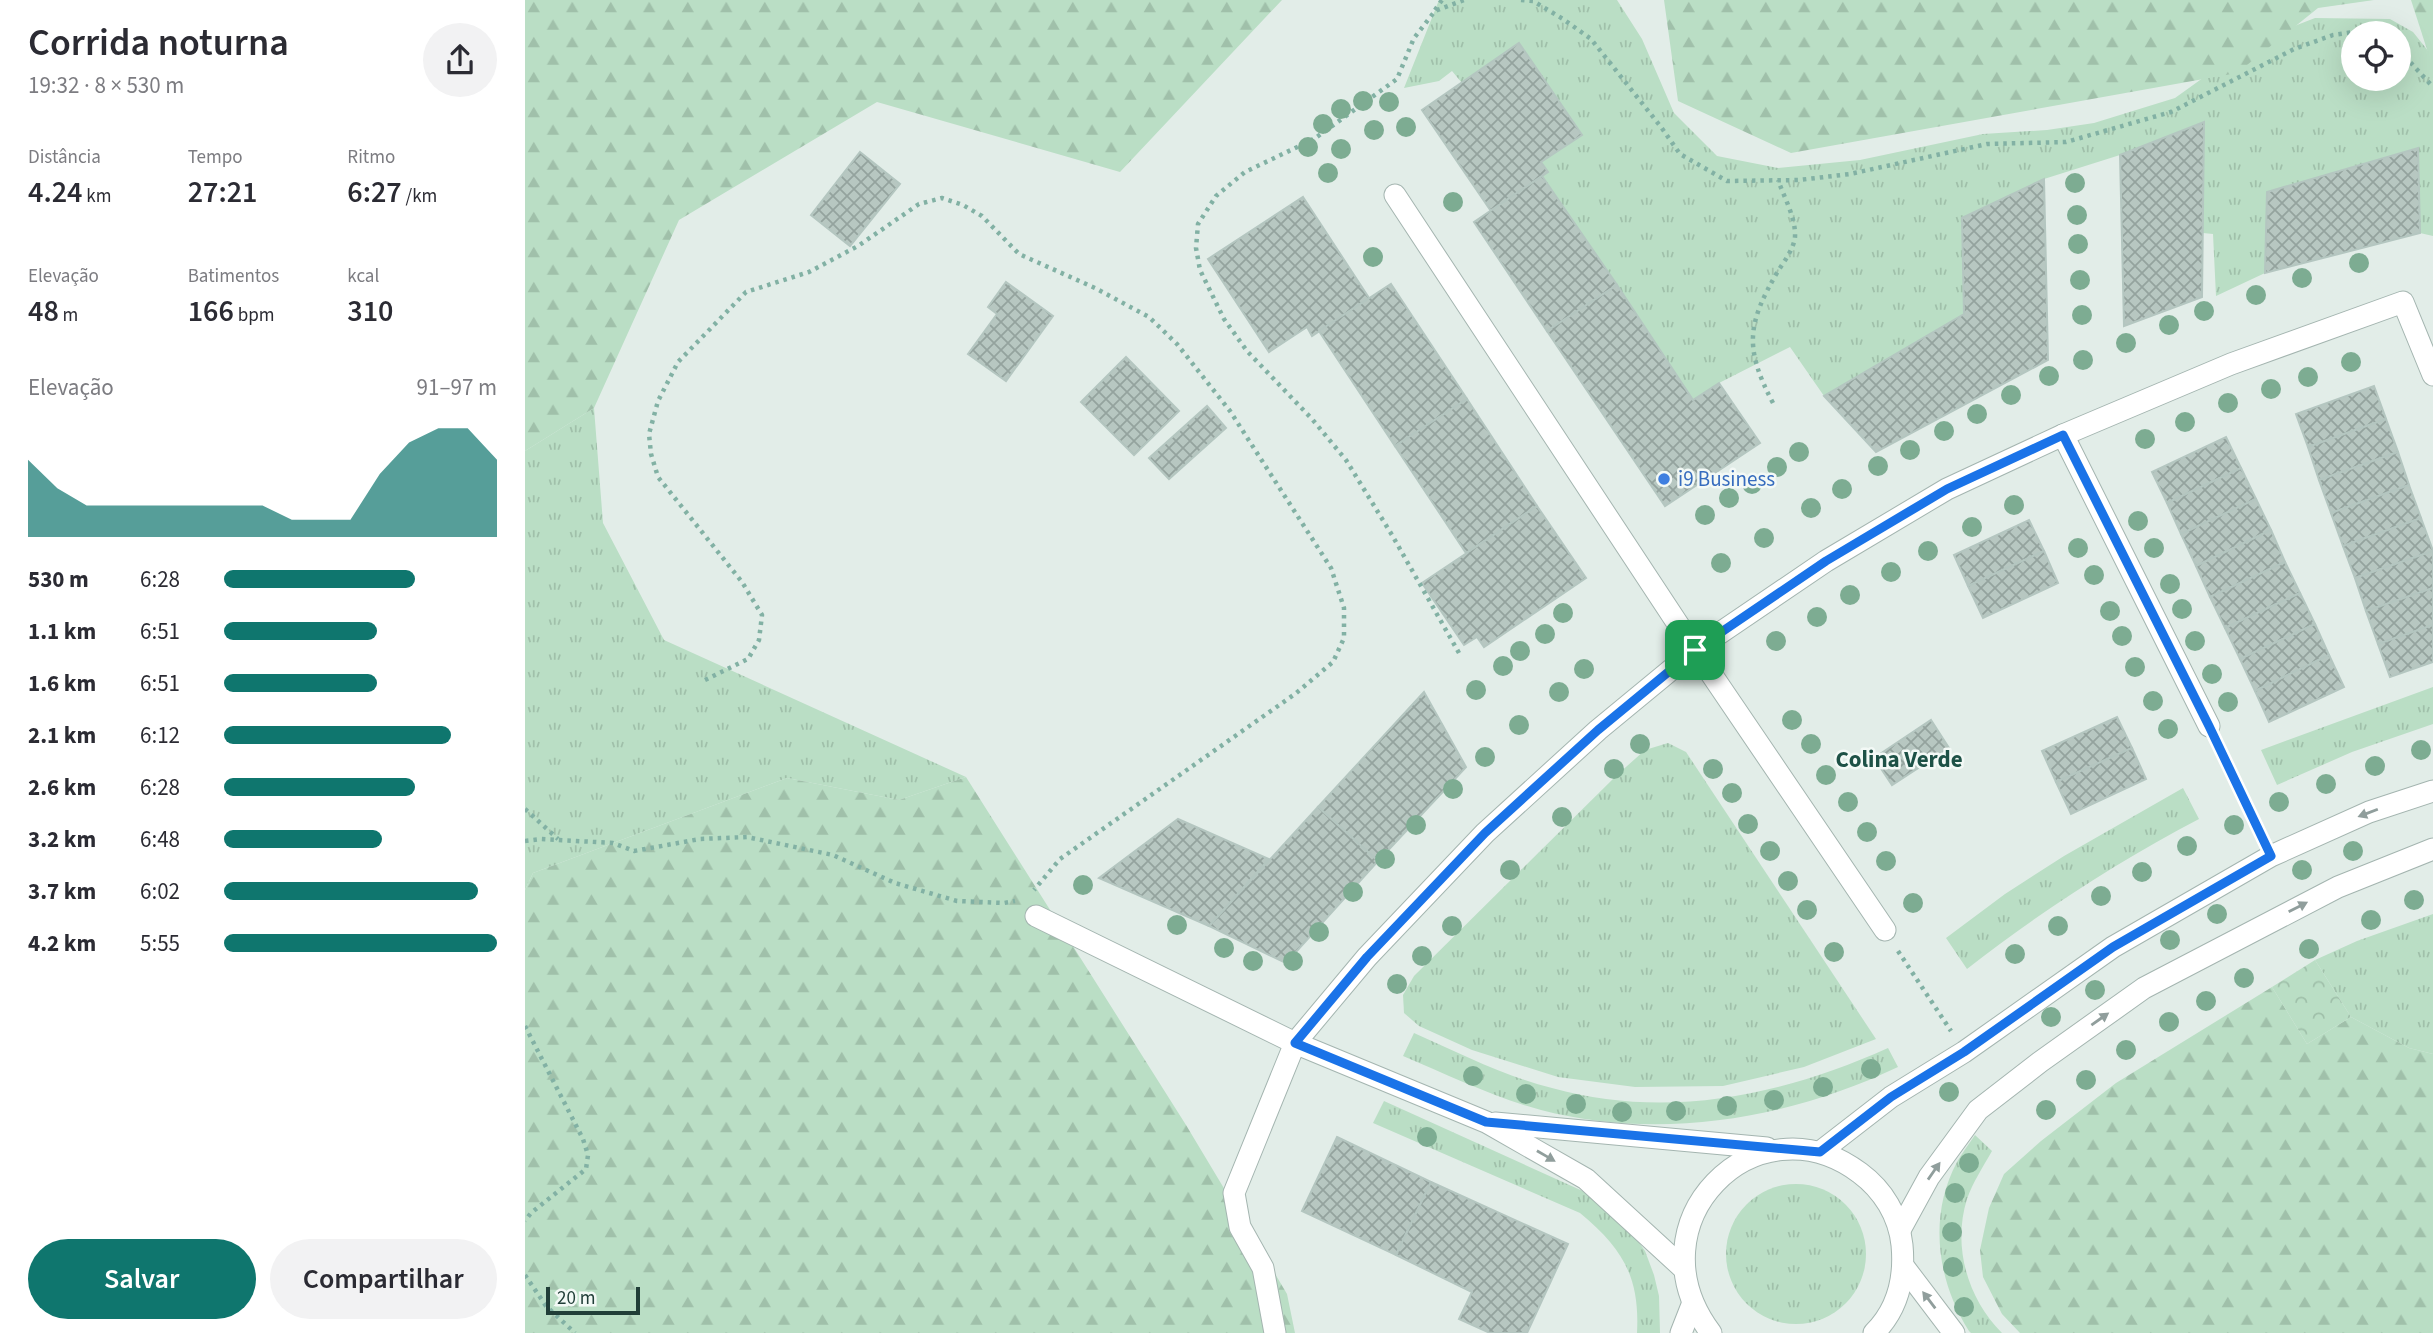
<!DOCTYPE html>
<html lang="pt">
<meta charset="utf-8">
<style>
body{margin:0;font-family:"Source Sans 3",sans-serif;background:#f2f2f3;color:#2b2b33;height:100vh;display:flex;flex-direction:column;font-size:26px;white-space:nowrap}
*{box-sizing:border-box;margin:0}
p{font-size:23px;color:#7c7c81}
.icon{flex:none;width:38px;height:38px;fill:none;stroke:currentColor;stroke-width:2;stroke-linecap:round;stroke-linejoin:round}
.map{position:relative;flex:1;overflow:hidden}
.drawer{display:flex;flex-direction:column;background:#fff;width:525px}
.drawer>*{flex:none}
.tools{position:absolute;left:1816px;top:21px;display:grid;gap:14px}
.tools a{display:grid;place-items:center;width:70px;height:70px;border-radius:50%;background:#fff;box-shadow:0 7px 28px #0002;font-size:35px}
.scale{position:absolute;left:21px;bottom:18px;width:94px;box-sizing:border-box;padding-left:7px;border:4px solid #213e38;border-top:0;font-size:19px;line-height:24px;white-space:nowrap;color:#213e38;-webkit-text-stroke:5px #f3f9f6;paint-order:stroke}
.pin{position:absolute;display:grid;place-items:center;width:60px;height:60px;color:#fff;margin:-30px;border-radius:14px;box-shadow:0 4px 10px #0006}
.round{display:grid;place-items:center;flex:none;width:74px;height:74px;border-radius:37px;background:#f2f2f3}
.headline{display:flex;align-items:center;justify-content:space-between;height:119px;padding:0 28px}
h1{font-size:38px;font-weight:600;line-height:52px}
.figures{display:grid;grid-template-columns:repeat(3,1fr);gap:10px;height:119px;padding:7px 28px}
.figures div{display:grid;align-content:center}
.figures b{font-size:30px;font-weight:600}
.figures small{font-size:19px;font-weight:400}
.figures p{font-size:19px}
.chart{height:196px;padding:14px 28px}
.chart p{display:flex;justify-content:space-between}
.chart svg{width:100%;height:126px;margin-top:7px;fill:#0f766e;opacity:.7}
.cta{display:flex;gap:14px;margin-top:auto;padding:14px 28px}
.cta a{flex:1;height:80px;border-radius:42px;background:#0f766e;color:#fff;font-size:28px;font-weight:600;line-height:80px;text-align:center}
.cta a+a{background:#f2f2f3;color:#2b2b33}
ul{padding:0 28px;list-style:none;font-size:23px}
li{display:grid;grid-template-columns:112px 84px 1fr;align-items:center;height:52px}
li i{height:18px;border-radius:9px;background:#0f766e}
main{display:flex;flex:1;min-height:0}
.map>svg:first-child{display:block}
.grass{fill:url(#grass-tufts);fill-rule:evenodd}
.forest{fill:url(#forest-firs)}
.park{fill:url(#park-crowns)}
.building{fill:url(#building-cross-hatch);stroke:#b4c6c0;stroke-width:2}
.lines{fill:none;stroke-linecap:round;stroke-linejoin:round}
.street-casing{stroke:#a4b5b0;stroke-width:23}
.path{stroke:#82b1a4;stroke-width:4.5;stroke-dasharray:3.5 5;stroke-linecap:butt}
.street{stroke:#fff;stroke-width:21}
.tree{fill:#7dac92}
.oneway{fill:#909e9c}
.route-casing{stroke:#fff;stroke-width:14}
.route{stroke:#1a73e8;stroke-width:9}
.shop-dot{fill:#3f7fe0;stroke:#f3f9f6;stroke-width:2.5}
.labels{text-anchor:middle;stroke-width:5;stroke-linejoin:round;paint-order:stroke}
.shop-label{font-size:21px;fill:#366cbe;stroke:#f3f9f6;text-anchor:start}
.neighbourhood-label{font-size:23px;font-weight:bold;fill:#1d5146;stroke:#f3f9f6}
</style>
<main>
<section class="drawer">
<div class="headline"><div><h1>Corrida noturna</h1><p>19:32 · 8 × 530 m</p></div><a class="round"><svg class="icon" aria-label="share" viewBox="0 0 24 24"><path d="M12 15V3M7 8l5-5 5 5M5 13v7h14v-7"/></svg></a></div>
<div class="figures">
<div><p>Distância</p><b>4.24<small> km</small></b></div>
<div><p>Tempo</p><b>27:21</b></div>
<div><p>Ritmo</p><b>6:27<small> /km</small></b></div>
</div>
<div class="figures">
<div><p>Elevação</p><b>48<small> m</small></b></div>
<div><p>Batimentos</p><b>166<small> bpm</small></b></div>
<div><p>kcal</p><b>310</b></div>
</div>
<div class="chart"><p><span>Elevação</span>91–97 m</p>
<svg viewBox="0 0 160 44" preserveAspectRatio="none"><path d="M0 44V17L10 27L20 33L30 33L40 33L50 33L60 33L70 33L80 33L90 38L100 38L110 38L120 22L130 11L140 6L150 6L160 17V44z"/></svg>
</div>
<ul>
<li><b>530 m</b>6:28<i style="width:70%"></i></li>
<li><b>1.1 km</b>6:51<i style="width:56%"></i></li>
<li><b>1.6 km</b>6:51<i style="width:56%"></i></li>
<li><b>2.1 km</b>6:12<i style="width:83%"></i></li>
<li><b>2.6 km</b>6:28<i style="width:70%"></i></li>
<li><b>3.2 km</b>6:48<i style="width:58%"></i></li>
<li><b>3.7 km</b>6:02<i style="width:93%"></i></li>
<li><b>4.2 km</b>5:55<i style="width:100%"></i></li>
</ul>
<div class="cta"><a>Salvar</a><a>Compartilhar</a></div>
</section>
<div class="map">
<svg width="1908" height="1333" viewBox="0 0 1908 1333">
<defs>
<pattern id="grass-tufts" width="24" height="20" patternUnits="userSpaceOnUse" patternTransform="scale(1.75)"><rect width="24" height="20" fill="#badec5"/><path d="M3 7l-1-3M5 7V3M7 7l1-3M15 17l-1-3M17 17v-4M19 17l1-3" fill="none" stroke="#a0c0aa"/></pattern>
<pattern id="forest-firs" width="22" height="20" patternUnits="userSpaceOnUse" patternTransform="scale(1.75)"><rect width="22" height="20" fill="#badec5"/><path d="M5 1l3.5 6h-7zM16 11l3.5 6h-7z" fill="#a0c0aa"/></pattern>
<pattern id="park-crowns" width="20" height="18" patternUnits="userSpaceOnUse" patternTransform="scale(1.75)"><rect width="20" height="18" fill="#badec5"/><path d="M2 6a3 3 0 1 1 6 0M12 15a3 3 0 1 1 6 0" fill="none" stroke="#a0c0aa"/></pattern>
<pattern id="building-cross-hatch" width="8" height="8" patternUnits="userSpaceOnUse" patternTransform="scale(1.75)"><rect width="8" height="8" fill="#b7c7c1"/><path d="M0 0l8 8M0 8l8-8" fill="none" stroke="#94a39e"/></pattern>
</defs>
<rect width="100%" height="100%" fill="#e2ede8"/>
<g class="grass">
<path d="M914,0H1092L1117,39L1149,113L1192,156L1253,168L1335,160L1458,134L1522,130L1569,123L1650,98L1728,42L1790,18L1865,19L1888,32L1908,57V236L1895,233L1892,148L1742,192L1740,273L1691,296L1688,234L1678,233V122L1595,155L1519,179L1437,218L1439,314L1299,396L1265,347L1194,383L1168,400L1017,176L1023,172L1016,162L1057,134L994,44L937,83L927,71L914,81L879,88ZM1829,33H1874V79H1829Z"/>
<polygon points="69,408 78,523 139,640 441,777 374,800 262,778 8,873 0,890 0,451"/>
<polygon points="1908,687 1908,724 1827,752 1752,785 1736,750"/>
<polygon points="1143,743 1161,752 1351,1039 1279,1067 1198,1086 1110,1087 1033,1077 947,1050 894,1026 879,1013 878,995 889,976 1092,775 1120,750"/>
<path d="M1658,788L1674,819C1592,862 1515,912 1442,969L1421,938L1480,894L1539,856Z"/>
<polygon points="1908,914 1908,1054 1884,1048 1826,1017 1790,960 1832,941"/>
<path d="M889,1033C934,1053 979,1076 1027,1088C1142,1120 1256,1096 1363,1048L1373,1067C1264,1119 1135,1141 1016,1110C968,1097 923,1075 878,1056Z"/>
<path d="M859,1101L1071,1197L1106,1231L1120,1251L1129,1275L1134,1296L1135,1333H1112C1115,1276 1097,1248 1055,1213L848,1123Z"/>
<path d="M1450,1135L1467,1151C1458,1167 1448,1182 1442,1199C1427,1247 1443,1299 1477,1333H1446L1444,1331C1412,1281 1403,1216 1432,1162C1437,1153 1444,1144 1450,1135Z"/>
<circle cx="1271" cy="1254" r="70"/>
</g>
<g class="forest">
<polygon points="0,0 757,0 595,172 352,102 154,220 69,408 0,451"/>
<polygon points="1139,0 1849,0 1793,8 1712,73 1266,153 1153,101"/>
<polygon points="1886,0 1908,0 1908,68"/>
<polygon points="441,777 661,1125 733,1245 762,1294 770,1333 0,1333 0,890 8,873 262,778 374,800"/>
<polygon points="1747,987 1782,1044 1826,1017 1884,1048 1908,1054 1908,1333 1495,1333 1477,1314 1458,1277 1455,1250 1464,1208 1479,1174 1516,1141 1591,1083"/>
</g>
<polygon class="park" points="1790,960 1826,1017 1782,1044 1747,987"/>
<g class="building">
<polygon points="994,43 1057,135 1016,162 1023,172 966,211 897,110"/>
<polygon points="1679,122 1677,297 1599,326 1595,155"/>
<polygon points="1893,148 1895,233 1740,273 1742,192"/>
<polygon points="335,152 375,184 325,246 286,215"/>
<polygon points="1017,176 1092,285 1022,331 949,222"/>
<polygon points="1519,179 1523,360 1351,452 1299,396 1439,314 1437,218"/>
<polygon points="778,197 844,298 787,336 782,327 744,352 683,259"/>
<polygon points="481,282 528,316 481,381 443,354 472,314 463,307"/>
<polygon points="866,284 942,399 870,446 794,331"/>
<polygon points="1092,285 1168,400 1194,383 1235,443 1140,506 1022,331"/>
<polygon points="601,357 654,411 609,455 556,402"/>
<polygon points="1849,386 1861,419 1783,447 1771,414"/>
<polygon points="942,399 1012,506 941,553 870,446"/>
<polygon points="682,406 701,428 644,479 624,458"/>
<polygon points="1861,419 1873,452 1794,480 1783,447"/>
<polygon points="1701,437 1716,468 1642,503 1627,472"/>
<polygon points="1873,452 1884,485 1806,513 1794,480"/>
<polygon points="1716,468 1731,499 1656,534 1642,503"/>
<polygon points="1884,485 1896,518 1818,546 1806,513"/>
<polygon points="1731,499 1746,530 1671,566 1656,534"/>
<polygon points="1012,506 1061,578 959,647 952,637 939,645 897,583"/>
<polygon points="1896,518 1908,551 1830,578 1818,546"/>
<polygon points="1504,520 1519,551 1443,586 1429,555"/>
<polygon points="1746,530 1760,562 1685,597 1671,566"/>
<polygon points="1519,551 1533,583 1458,618 1443,586"/>
<polygon points="1908,551 1908,588 1841,611 1830,578"/>
<polygon points="1760,562 1775,593 1700,628 1685,597"/>
<polygon points="1908,588 1908,625 1853,644 1841,611"/>
<polygon points="1775,593 1790,624 1715,659 1700,628"/>
<polygon points="1790,624 1804,655 1730,691 1715,659"/>
<polygon points="1908,625 1908,662 1865,677 1853,644"/>
<polygon points="1804,655 1819,687 1744,722 1730,691"/>
<polygon points="899,692 941,767 853,861 793,807"/>
<polygon points="1592,717 1607,748 1531,782 1517,751"/>
<polygon points="1406,720 1424,748 1367,785 1349,758"/>
<polygon points="1607,748 1621,779 1546,814 1531,782"/>
<polygon points="793,807 853,861 761,963 684,926"/>
<polygon points="653,819 744,859 684,926 574,878"/>
<polygon points="812,1137 906,1182 871,1255 777,1211"/>
<polygon points="906,1182 1043,1244 1002,1333 965,1333 934,1319 947,1292 871,1255"/>
</g>
<g class="lines">
<defs>
<g id="street">
<polyline points="870,195 1170,650 1360,930"/>
<polyline points="1538,435 1684,726"/>
<polyline points="511,916 770,1043 961,1122 1061,1179 1158,1268"/>
<polyline points="970,1123 1242,1148"/>
<polyline points="1295,1152 1366,1097 1439,1052 1588,947 1746,856 1844,812 1908,791"/>
<polyline points="1375,1230 1404,1177 1453,1110 1515,1062 1619,988 1813,887 1908,849"/>
<polyline points="1379,1267 1429,1333"/>
<polyline points="750,1333 738,1268 715,1227 709,1193 770,1043 842,957 960,833 1073,730 1170,650 1301,561 1422,489 1538,435 1706,364 1878,302 1908,375"/>
<polyline points="1156,1333 1167,1305"/>
<path d="M1186,1333C1103,1223 1231,1095 1335,1173C1358,1190 1374,1216 1377,1245C1380,1277 1373,1309 1349,1333"/>
</g>
</defs>
<use href="#street" class="street-casing"/>
<g class="path">
<polyline points="996,0 1008,1 1038,19 1066,39 1136,127 1155,154 1202,181 1274,180 1325,174 1462,144 1541,142 1646,112 1769,49 1808,35 1835,31 1843,33"/>
<polyline points="910,10 917,0"/>
<polyline points="1874,50 1908,87"/>
<path d="M1248,403C1219,348 1222,324 1253,271C1259,262 1269,248 1270,237C1271,218 1259,197 1253,180"/>
<polyline points="934,653 867,535 821,460 787,419 722,351 699,319 675,270 671,248 673,224 691,196 720,172 789,139 872,79 889,38 910,11 939,0"/>
<polyline points="180,680 223,659 234,640 237,615 217,582 133,477 126,454 124,434 133,401 153,362 221,292 284,272 333,246 394,204 417,198 438,205 457,216 494,254 570,288 624,317 652,344 705,411 806,568 819,608 819,638 808,662 770,694 535,859 509,890"/>
<polyline points="1695,749 1735,833"/>
<polyline points="0,809 33,839"/>
<polyline points="0,841 16,839 88,843 109,851 175,839 222,837 308,855 370,883 432,901 479,903 490,901"/>
<polyline points="1373,951 1426,1031"/>
<polyline points="0,1026 58,1139 63,1155 61,1169 6,1213 0,1221"/>
<polyline points="0,1275 21,1306 50,1333"/>
</g>
<use href="#street" class="street"/>
</g>
<g class="tree">
<circle cx="838" cy="101" r="10"/>
<circle cx="864" cy="102" r="10"/>
<circle cx="816" cy="109" r="10"/>
<circle cx="798" cy="124" r="10"/>
<circle cx="881" cy="127" r="10"/>
<circle cx="849" cy="130" r="10"/>
<circle cx="783" cy="147" r="10"/>
<circle cx="816" cy="149" r="10"/>
<circle cx="803" cy="173" r="10"/>
<circle cx="1550" cy="183" r="10"/>
<circle cx="928" cy="202" r="10"/>
<circle cx="1552" cy="215" r="10"/>
<circle cx="1553" cy="244" r="10"/>
<circle cx="848" cy="257" r="10"/>
<circle cx="1834" cy="263" r="10"/>
<circle cx="1777" cy="278" r="10"/>
<circle cx="1555" cy="280" r="10"/>
<circle cx="1731" cy="295" r="10"/>
<circle cx="1679" cy="311" r="10"/>
<circle cx="1557" cy="315" r="10"/>
<circle cx="1644" cy="325" r="10"/>
<circle cx="1601" cy="343" r="10"/>
<circle cx="1558" cy="360" r="10"/>
<circle cx="1826" cy="362" r="10"/>
<circle cx="1524" cy="376" r="10"/>
<circle cx="1783" cy="377" r="10"/>
<circle cx="1746" cy="389" r="10"/>
<circle cx="1486" cy="395" r="10"/>
<circle cx="1703" cy="403" r="10"/>
<circle cx="1452" cy="414" r="10"/>
<circle cx="1660" cy="422" r="10"/>
<circle cx="1419" cy="431" r="10"/>
<circle cx="1620" cy="439" r="10"/>
<circle cx="1385" cy="450" r="10"/>
<circle cx="1274" cy="452" r="10"/>
<circle cx="1353" cy="466" r="10"/>
<circle cx="1252" cy="467" r="10"/>
<circle cx="1227" cy="484" r="10"/>
<circle cx="1317" cy="489" r="10"/>
<circle cx="1204" cy="498" r="10"/>
<circle cx="1489" cy="505" r="10"/>
<circle cx="1286" cy="508" r="10"/>
<circle cx="1180" cy="515" r="10"/>
<circle cx="1613" cy="521" r="10"/>
<circle cx="1447" cy="527" r="10"/>
<circle cx="1239" cy="538" r="10"/>
<circle cx="1553" cy="548" r="10"/>
<circle cx="1629" cy="548" r="10"/>
<circle cx="1403" cy="551" r="10"/>
<circle cx="1196" cy="563" r="10"/>
<circle cx="1366" cy="572" r="10"/>
<circle cx="1569" cy="575" r="10"/>
<circle cx="1645" cy="584" r="10"/>
<circle cx="1325" cy="595" r="10"/>
<circle cx="1657" cy="609" r="10"/>
<circle cx="1585" cy="611" r="10"/>
<circle cx="1038" cy="613" r="10"/>
<circle cx="1292" cy="617" r="10"/>
<circle cx="1020" cy="634" r="10"/>
<circle cx="1597" cy="636" r="10"/>
<circle cx="1251" cy="641" r="10"/>
<circle cx="1670" cy="641" r="10"/>
<circle cx="995" cy="651" r="10"/>
<circle cx="978" cy="666" r="10"/>
<circle cx="1610" cy="667" r="10"/>
<circle cx="1059" cy="669" r="10"/>
<circle cx="1687" cy="674" r="10"/>
<circle cx="951" cy="690" r="10"/>
<circle cx="1034" cy="692" r="10"/>
<circle cx="1628" cy="701" r="10"/>
<circle cx="1703" cy="702" r="10"/>
<circle cx="1267" cy="720" r="10"/>
<circle cx="994" cy="725" r="10"/>
<circle cx="1643" cy="729" r="10"/>
<circle cx="1115" cy="744" r="10"/>
<circle cx="1286" cy="744" r="10"/>
<circle cx="1896" cy="750" r="10"/>
<circle cx="960" cy="757" r="10"/>
<circle cx="1850" cy="766" r="10"/>
<circle cx="1089" cy="769" r="10"/>
<circle cx="1188" cy="769" r="10"/>
<circle cx="1301" cy="775" r="10"/>
<circle cx="1801" cy="784" r="10"/>
<circle cx="928" cy="789" r="10"/>
<circle cx="1207" cy="793" r="10"/>
<circle cx="1323" cy="802" r="10"/>
<circle cx="1754" cy="802" r="10"/>
<circle cx="1037" cy="817" r="10"/>
<circle cx="1223" cy="824" r="10"/>
<circle cx="891" cy="825" r="10"/>
<circle cx="1709" cy="825" r="10"/>
<circle cx="1342" cy="832" r="10"/>
<circle cx="1662" cy="846" r="10"/>
<circle cx="1245" cy="851" r="10"/>
<circle cx="1828" cy="851" r="10"/>
<circle cx="860" cy="859" r="10"/>
<circle cx="1361" cy="861" r="10"/>
<circle cx="985" cy="870" r="10"/>
<circle cx="1777" cy="870" r="10"/>
<circle cx="1617" cy="872" r="10"/>
<circle cx="1263" cy="881" r="10"/>
<circle cx="558" cy="885" r="10"/>
<circle cx="828" cy="892" r="10"/>
<circle cx="1576" cy="896" r="10"/>
<circle cx="1889" cy="900" r="10"/>
<circle cx="1388" cy="903" r="10"/>
<circle cx="1282" cy="910" r="10"/>
<circle cx="1692" cy="914" r="10"/>
<circle cx="1846" cy="920" r="10"/>
<circle cx="652" cy="925" r="10"/>
<circle cx="927" cy="926" r="10"/>
<circle cx="1533" cy="926" r="10"/>
<circle cx="794" cy="932" r="10"/>
<circle cx="1645" cy="940" r="10"/>
<circle cx="699" cy="948" r="10"/>
<circle cx="1784" cy="949" r="10"/>
<circle cx="1309" cy="952" r="10"/>
<circle cx="1490" cy="954" r="10"/>
<circle cx="897" cy="956" r="10"/>
<circle cx="728" cy="961" r="10"/>
<circle cx="768" cy="961" r="10"/>
<circle cx="1719" cy="978" r="10"/>
<circle cx="872" cy="984" r="10"/>
<circle cx="1570" cy="990" r="10"/>
<circle cx="1681" cy="1001" r="10"/>
<circle cx="1526" cy="1017" r="10"/>
<circle cx="1644" cy="1022" r="10"/>
<circle cx="1601" cy="1050" r="10"/>
<circle cx="1346" cy="1069" r="10"/>
<circle cx="948" cy="1076" r="10"/>
<circle cx="1561" cy="1080" r="10"/>
<circle cx="1298" cy="1087" r="10"/>
<circle cx="1424" cy="1092" r="10"/>
<circle cx="1001" cy="1094" r="10"/>
<circle cx="1249" cy="1100" r="10"/>
<circle cx="1051" cy="1104" r="10"/>
<circle cx="1202" cy="1106" r="10"/>
<circle cx="1521" cy="1110" r="10"/>
<circle cx="1151" cy="1111" r="10"/>
<circle cx="1097" cy="1112" r="10"/>
<circle cx="902" cy="1137" r="10"/>
<circle cx="1444" cy="1163" r="10"/>
<circle cx="1430" cy="1193" r="10"/>
<circle cx="1427" cy="1232" r="10"/>
<circle cx="1428" cy="1267" r="10"/>
<circle cx="1439" cy="1307" r="10"/>
</g>
<defs><path id="oneway-solid" d="M-6-.8H1V-3.2L6.5 0L1 3.2V.8H-6Z" transform="scale(1.75)"/></defs>
<g class="oneway">
<use href="#oneway-solid" transform="translate(1843 813) rotate(159)"/>
<use href="#oneway-solid" transform="translate(1773 907) rotate(-27)"/>
<use href="#oneway-solid" transform="translate(1575 1019) rotate(-35)"/>
<use href="#oneway-solid" transform="translate(1021 1156) rotate(30)"/>
<use href="#oneway-solid" transform="translate(1409 1171) rotate(-55)"/>
<use href="#oneway-solid" transform="translate(1404 1300) rotate(-127)"/>
</g>
<g class="lines">
<defs>
<polygon id="route" points="1538,435 1684,726 1746,856 1588,947 1439,1052 1366,1097 1295,1152 961,1122 770,1043 842,957 960,833 1073,730 1170,650 1301,561 1422,489"/>
</defs>
<use href="#route" class="route-casing"/>
<use href="#route" class="route"/>
</g>
<circle class="shop-dot" cx="1139" cy="479" r="7"/>
<g class="labels">
<g class="shop-label">
<text x="1153" y="486">i9 Business</text>
</g>
<g class="neighbourhood-label">
<text x="1374" y="767">Colina Verde</text>
</g>
</g>
</svg>
<div class="tools">
<a><svg class="icon" aria-label="locate" viewBox="0 0 24 24"><circle cx="12" cy="12" r="6"/><path d="M12 2v4M12 18v4M2 12h4M18 12h4"/></svg></a>
</div>
<div class="scale">20 m</div>
<div class="pin" style="left:1170px;top:650px;background:#1e9e55"><svg class="icon" aria-label="arrive" viewBox="0 0 24 24"><path d="M6 21V4h12l-3 4 3 4H6"/></svg></div>
</div>
</main>
